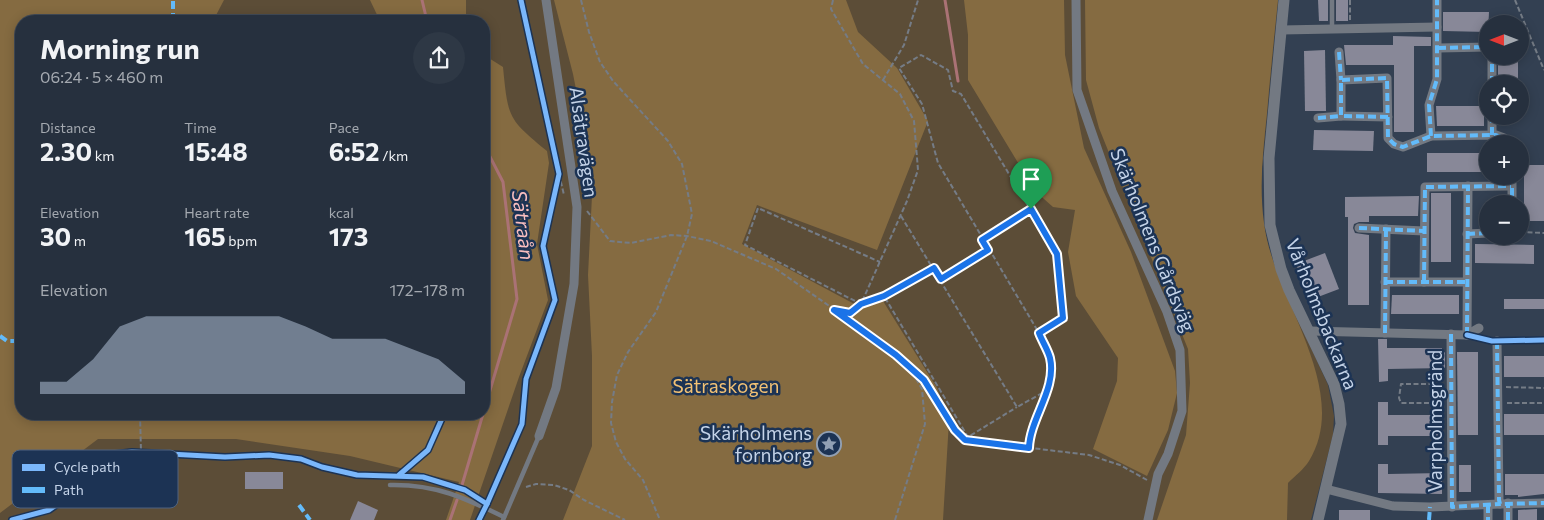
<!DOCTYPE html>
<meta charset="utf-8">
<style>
body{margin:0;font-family:Commissioner,sans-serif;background:#2e3845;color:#f1f3f6;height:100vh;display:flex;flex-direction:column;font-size:19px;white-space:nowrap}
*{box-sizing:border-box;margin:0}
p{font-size:16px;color:#a4a9b0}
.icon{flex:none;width:28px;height:28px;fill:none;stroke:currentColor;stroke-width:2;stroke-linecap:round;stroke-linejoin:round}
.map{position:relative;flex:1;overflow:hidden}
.sheet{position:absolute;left:15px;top:15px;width:475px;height:405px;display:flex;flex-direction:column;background:#26303e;border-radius:20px;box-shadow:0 2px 12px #0003,0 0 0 1px #424b58}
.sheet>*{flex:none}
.needle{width:32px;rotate:270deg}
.tools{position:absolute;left:1479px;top:15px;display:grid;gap:10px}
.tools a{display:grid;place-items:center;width:50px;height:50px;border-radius:50%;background:#26303e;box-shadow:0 2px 12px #0003,0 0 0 1px #424b58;font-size:25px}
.pin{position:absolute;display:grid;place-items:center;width:42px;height:42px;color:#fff;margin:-51px -21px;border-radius:50% 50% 50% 0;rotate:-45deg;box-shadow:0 0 5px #0007}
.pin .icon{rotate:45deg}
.round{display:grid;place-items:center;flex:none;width:52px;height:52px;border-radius:26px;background:#2e3845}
.overview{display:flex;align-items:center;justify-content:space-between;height:85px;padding:0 25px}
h1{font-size:28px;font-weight:700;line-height:38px}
.metrics{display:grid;grid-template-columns:repeat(3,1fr);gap:8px;height:85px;padding:5px 25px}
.metrics div{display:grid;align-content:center}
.metrics b{font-size:25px;font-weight:700}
.metrics small{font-size:14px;font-weight:400}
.metrics p{font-size:14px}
.chart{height:140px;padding:10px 25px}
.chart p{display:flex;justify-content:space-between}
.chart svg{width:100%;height:90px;margin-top:5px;fill:#91a0b4;opacity:.7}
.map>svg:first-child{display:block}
.green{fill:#5c4d37;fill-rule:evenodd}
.forest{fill:#856b41}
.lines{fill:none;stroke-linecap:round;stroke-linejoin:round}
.stream{stroke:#aa7275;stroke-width:3}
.building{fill:#888898}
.path{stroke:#757c86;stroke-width:2;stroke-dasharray:5 2.5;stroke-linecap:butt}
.service{stroke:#737982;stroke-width:4.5}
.minor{stroke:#737982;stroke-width:9}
.tertiary{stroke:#737982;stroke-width:11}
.quiet{stroke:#63bbfa;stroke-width:4;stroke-dasharray:8 4;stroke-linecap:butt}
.cycleway-casing{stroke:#1c3354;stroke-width:8}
.cycleway{stroke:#7ab7fb;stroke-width:5}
.route-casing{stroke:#fff;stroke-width:10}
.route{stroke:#1a73e8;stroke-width:6}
.labels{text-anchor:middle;stroke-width:5;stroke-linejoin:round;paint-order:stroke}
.street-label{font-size:19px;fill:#c4d3e8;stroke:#1c3354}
.park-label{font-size:19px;fill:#f2c174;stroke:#1c3354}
.poi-label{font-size:19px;fill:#c4d3e8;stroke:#1c3354;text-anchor:end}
.water-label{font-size:20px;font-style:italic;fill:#f8bebf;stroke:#1c3354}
.key{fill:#1c3354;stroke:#4e6380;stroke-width:1}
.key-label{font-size:14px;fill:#c4d3e8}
</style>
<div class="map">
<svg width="1544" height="520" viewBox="0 0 1544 520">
<rect width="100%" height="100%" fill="#334052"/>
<path class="green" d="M0,0H1278L1261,177V210L1271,260L1328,385L1334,416L1333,435L1311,520H0ZM21,21H484V414H21Z"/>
<g class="forest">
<path d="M0,0H224L213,21H21V414H484V55L503,67C508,118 508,119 547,151L549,163L537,244L548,300L519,377L470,520H446L459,482L350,456L236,439H98L0,513Z"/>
<polygon points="370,0 466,0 466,21 380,21"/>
<polygon points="554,0 846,0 858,32 897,68 928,121 877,250 757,205 742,244 860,307 883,301 937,388 949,421 943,520 563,520 592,446 592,356 588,275 593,176 573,74"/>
<polygon points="964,0 1064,0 1065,55 1084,148 1131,252 1175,371 1177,393 1168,430 1147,476 1093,449 1117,381 1118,358 1076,296 1068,252 1075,210 1053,207 1035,191 968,80 968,35"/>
<path d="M1085,0H1278C1274,38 1270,76 1267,113C1263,150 1259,186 1264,223C1272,295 1353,389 1309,461C1304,469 1295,476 1288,483L1287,520H1157L1186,435L1190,383L1188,349L1099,128L1086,80Z"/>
</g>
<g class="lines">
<g class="stream">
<polyline points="422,0 427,21"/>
<polyline points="945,0 958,81"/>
<polyline points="462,485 517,299 503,182 484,145"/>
<polyline points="450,520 457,500"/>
</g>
</g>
<g class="building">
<polygon points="1318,0 1328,0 1328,21 1319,21"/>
<rect x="1336" y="0" width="12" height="21"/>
<polygon points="1443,12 1489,12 1488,32 1443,31"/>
<polygon points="1393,36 1431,37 1431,46 1414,46 1414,132 1394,132 1394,65 1346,65 1344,45 1393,45"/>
<polygon points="1325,50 1326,111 1305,111 1304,51"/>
<rect x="1498" y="58" width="20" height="26"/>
<polygon points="1436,106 1484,106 1484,126 1437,126"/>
<polygon points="1314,130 1374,131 1373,151 1313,150"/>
<rect x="1427" y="153" width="61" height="19"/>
<rect x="1524" y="165" width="20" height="56"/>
<rect x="1431" y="193" width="20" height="69"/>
<polygon points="1419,196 1418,216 1369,216 1369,222 1359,222 1354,224 1353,228 1355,233 1369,235 1369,305 1348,305 1348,217 1345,217 1345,197"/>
<polygon points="1475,244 1534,245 1534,264 1475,263"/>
<polygon points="1325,253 1339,289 1310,300 1296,264"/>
<polygon points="1392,295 1459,295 1459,314 1391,314"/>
<rect x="1504" y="299" width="40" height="10"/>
<polygon points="1378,339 1387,339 1387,348 1442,348 1442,352 1445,352 1445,368 1388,369 1388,381 1379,382"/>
<polygon points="1457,352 1478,352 1478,435 1458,435"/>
<rect x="1504" y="356" width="40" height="21"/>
<polygon points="1378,402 1388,402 1388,415 1441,415 1441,436 1388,436 1388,445 1378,445"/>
<rect x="1504" y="414" width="40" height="21"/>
<polygon points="1378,464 1388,464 1388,474 1442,473 1442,494 1378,493"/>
<rect x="1459" y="465" width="12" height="27"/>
<rect x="245" y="472" width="38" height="17"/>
<polygon points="1505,474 1544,474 1544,494 1518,497 1518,495 1505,495"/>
<polygon points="358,501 378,510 374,520 350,520"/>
<polygon points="1537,509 1537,520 1518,520 1518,510"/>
<rect x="1339" y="510" width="31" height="10"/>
</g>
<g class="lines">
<g class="path">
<polyline points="581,0 589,32 600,62 613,81 668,141 682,164 692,214 687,236 656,312 628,352 617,375 612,402 611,423 616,442 625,459 643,480 660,520"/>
<polyline points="833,0 831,9 863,64 900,94 914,121 918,170 907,201 861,304 745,245 758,208 880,262"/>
<polyline points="1350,0 1350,20"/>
<polyline points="1515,0 1544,70"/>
<polyline points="883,80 904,45 918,0"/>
<polyline points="559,174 564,195"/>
<polyline points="587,211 610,241 631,243 671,235 687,236 711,241 776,269 851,321 924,380 955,430 965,440 1089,455 1120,465 1147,480"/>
<polyline points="901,216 1017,407 1046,391"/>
<polyline points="1520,232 1544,233"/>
<polyline points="982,240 1031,209"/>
<polyline points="934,267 884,296 968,437 1017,407"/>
<polyline points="941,279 988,250"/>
<polyline points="839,312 850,313 861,304 884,296"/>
<polyline points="1441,384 1401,384 1399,398 1401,403 1442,403"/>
<polyline points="1506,387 1544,388"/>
<polyline points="1507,403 1544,403"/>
<polyline points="140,414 141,452"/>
<path d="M1029,448C1030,418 1057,389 1050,358C1048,350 1042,341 1039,333L1063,318L1057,254L961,94L953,91L948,70L921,55L899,68L922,104L938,163L1039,333"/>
<polyline points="526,487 536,484 554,485 569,490 584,500 625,520"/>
<polyline points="895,520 925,424 922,389 911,370"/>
</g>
<g class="service">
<polyline points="1332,0 1332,29"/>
<path d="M390,485C436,484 465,498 504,517"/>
<polyline points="503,520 539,436"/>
</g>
<g class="minor">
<polyline points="1076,0 1077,90 1112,191 1167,312 1180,350 1182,411 1168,454 1158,474 1148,520"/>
<polyline points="1281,30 1437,27"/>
<polyline points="1438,48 1488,47"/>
<polyline points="1339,52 1341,80"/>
<polyline points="1492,84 1492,56"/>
<polyline points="1388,117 1341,116 1341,80 1387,78 1388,138 1394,144 1403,147 1431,136 1496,135 1504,138 1510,144"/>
<polyline points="1318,118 1341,116"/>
<polyline points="1492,135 1492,116"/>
<polyline points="1431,136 1429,105 1437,79 1437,0"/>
<polyline points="1512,176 1512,204"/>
<polyline points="1359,228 1424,231"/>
<polyline points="1467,234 1488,233"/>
<polyline points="1385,282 1466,282"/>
<polyline points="1424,282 1425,187 1511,186"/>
<polyline points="1310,331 1467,335 1479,328"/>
<polyline points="1385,333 1386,229"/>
<polyline points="1451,334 1452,507"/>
<polyline points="1467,335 1468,186"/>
<polyline points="1497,341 1499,500 1500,504 1544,503"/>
<polyline points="539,436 556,388 574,284 577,207 546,0"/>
<polyline points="1326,489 1393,506 1430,507 1500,504"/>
<polyline points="1488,505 1488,520"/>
<polyline points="1508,520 1508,503"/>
</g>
<polyline class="tertiary" points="1284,0 1269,158 1270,225 1281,269 1289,290 1334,384 1339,404 1341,424 1318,520"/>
<g class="quiet">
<polyline points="173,21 173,0"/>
<polyline points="1438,48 1488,47"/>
<polyline points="1339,52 1341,80"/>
<polyline points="1492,84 1492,56"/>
<polyline points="1388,117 1341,116 1341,80 1387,78 1388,138 1394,144 1403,147 1431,136 1496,135 1504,138 1510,144"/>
<polyline points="1318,118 1341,116"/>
<polyline points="1492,135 1492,116"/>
<polyline points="1431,136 1429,105 1437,79 1437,0"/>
<polyline points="1512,176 1512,204"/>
<polyline points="1359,228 1424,231"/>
<polyline points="1467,234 1488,233"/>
<polyline points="1385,282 1466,282"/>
<polyline points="1424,282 1425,187 1511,186"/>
<polyline points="1385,333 1386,229"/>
<polyline points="1451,334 1452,507 1500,504"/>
<polyline points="1467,335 1468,186"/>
<polyline points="0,336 7,341 21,341"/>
<polyline points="1497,341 1499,500 1500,504 1544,503"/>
<polyline points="299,505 310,520"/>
<polyline points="1488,505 1488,520"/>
<polyline points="1429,520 1430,507"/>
<polyline points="1508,520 1508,503"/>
</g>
<defs>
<g id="cycleway">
<polyline points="1467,335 1492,341 1544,340"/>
<polyline points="399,475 428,450 444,414"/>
<polyline points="487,504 522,424 526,379 555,300 543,246 559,174 521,0"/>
<polyline points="12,520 49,510 66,498 94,464 107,455 132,452 225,457 269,455 301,459 322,467 357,475 423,477 465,490 487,504 479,520"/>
</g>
</defs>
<use href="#cycleway" class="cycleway-casing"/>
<use href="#cycleway" class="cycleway"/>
</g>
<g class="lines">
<defs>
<path id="route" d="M1031,209L1057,254L1063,318L1039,333C1042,341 1048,350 1050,358C1057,389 1030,418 1029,448L965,440L955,430L924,380L896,355L834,310L850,313L861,304L884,296L934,268L941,279L988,250L982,240Z"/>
</defs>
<use href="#route" class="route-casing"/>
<use href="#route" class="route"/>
</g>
<defs>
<symbol id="sight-ring" viewBox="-11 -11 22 22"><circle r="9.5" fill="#1c3354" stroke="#91a0b4" stroke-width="1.5"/><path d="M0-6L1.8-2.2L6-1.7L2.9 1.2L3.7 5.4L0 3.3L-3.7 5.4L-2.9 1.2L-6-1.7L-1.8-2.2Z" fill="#91a0b4"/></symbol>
</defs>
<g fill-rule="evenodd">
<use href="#sight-ring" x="815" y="430" width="28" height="28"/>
</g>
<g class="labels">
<g class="street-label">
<text transform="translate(584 142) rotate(82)" y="7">Alsätravägen</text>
<text transform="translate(1153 240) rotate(68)" y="7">Skärholmens Gårdsväg</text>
<text transform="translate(1322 314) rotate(68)" y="7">Vårholmsbackarna</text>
<text transform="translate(1435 421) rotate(-90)" y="7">Varpholmsgränd</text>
</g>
<g class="park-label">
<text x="726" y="393">Sätraskogen</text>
</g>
<g class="poi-label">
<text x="812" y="440">Skärholmens<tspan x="812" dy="22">fornborg</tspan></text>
</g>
<g class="water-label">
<text transform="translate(523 225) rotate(83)" y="7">Sätraån</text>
</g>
</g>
<rect x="12" y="450" width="166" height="58" rx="8" class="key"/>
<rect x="22" y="464" width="23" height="7" fill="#7ab7fb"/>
<rect x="22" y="487" width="23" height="6" fill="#63bbfa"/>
<g class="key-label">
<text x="54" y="472">Cycle path</text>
<text x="54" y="495">Path</text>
</g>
</svg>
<div class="tools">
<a><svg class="needle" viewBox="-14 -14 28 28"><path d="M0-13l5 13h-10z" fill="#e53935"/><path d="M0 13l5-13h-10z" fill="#a4a9b0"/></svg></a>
<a><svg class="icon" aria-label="locate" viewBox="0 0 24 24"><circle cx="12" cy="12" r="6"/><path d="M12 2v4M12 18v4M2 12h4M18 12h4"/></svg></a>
<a>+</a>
<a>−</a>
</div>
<div class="pin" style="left:1031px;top:209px;background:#1e9e55"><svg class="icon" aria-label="arrive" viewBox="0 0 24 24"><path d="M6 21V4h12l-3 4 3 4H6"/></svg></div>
<section class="sheet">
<div class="overview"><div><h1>Morning run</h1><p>06:24 · 5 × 460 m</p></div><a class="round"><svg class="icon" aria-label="share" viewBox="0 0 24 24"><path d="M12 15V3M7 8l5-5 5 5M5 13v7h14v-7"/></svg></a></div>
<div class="metrics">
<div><p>Distance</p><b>2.30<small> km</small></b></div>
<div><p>Time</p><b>15:48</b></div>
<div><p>Pace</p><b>6:52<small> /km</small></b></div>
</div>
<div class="metrics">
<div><p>Elevation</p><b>30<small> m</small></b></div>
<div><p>Heart rate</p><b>165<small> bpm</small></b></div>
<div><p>kcal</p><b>173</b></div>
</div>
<div class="chart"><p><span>Elevation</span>172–178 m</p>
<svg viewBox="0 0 160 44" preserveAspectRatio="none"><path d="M0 44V38L10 38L20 27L30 11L40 6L50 6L60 6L70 6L80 6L90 6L100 11L110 17L120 17L130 17L140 22L150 27L160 38V44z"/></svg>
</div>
</section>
</div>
